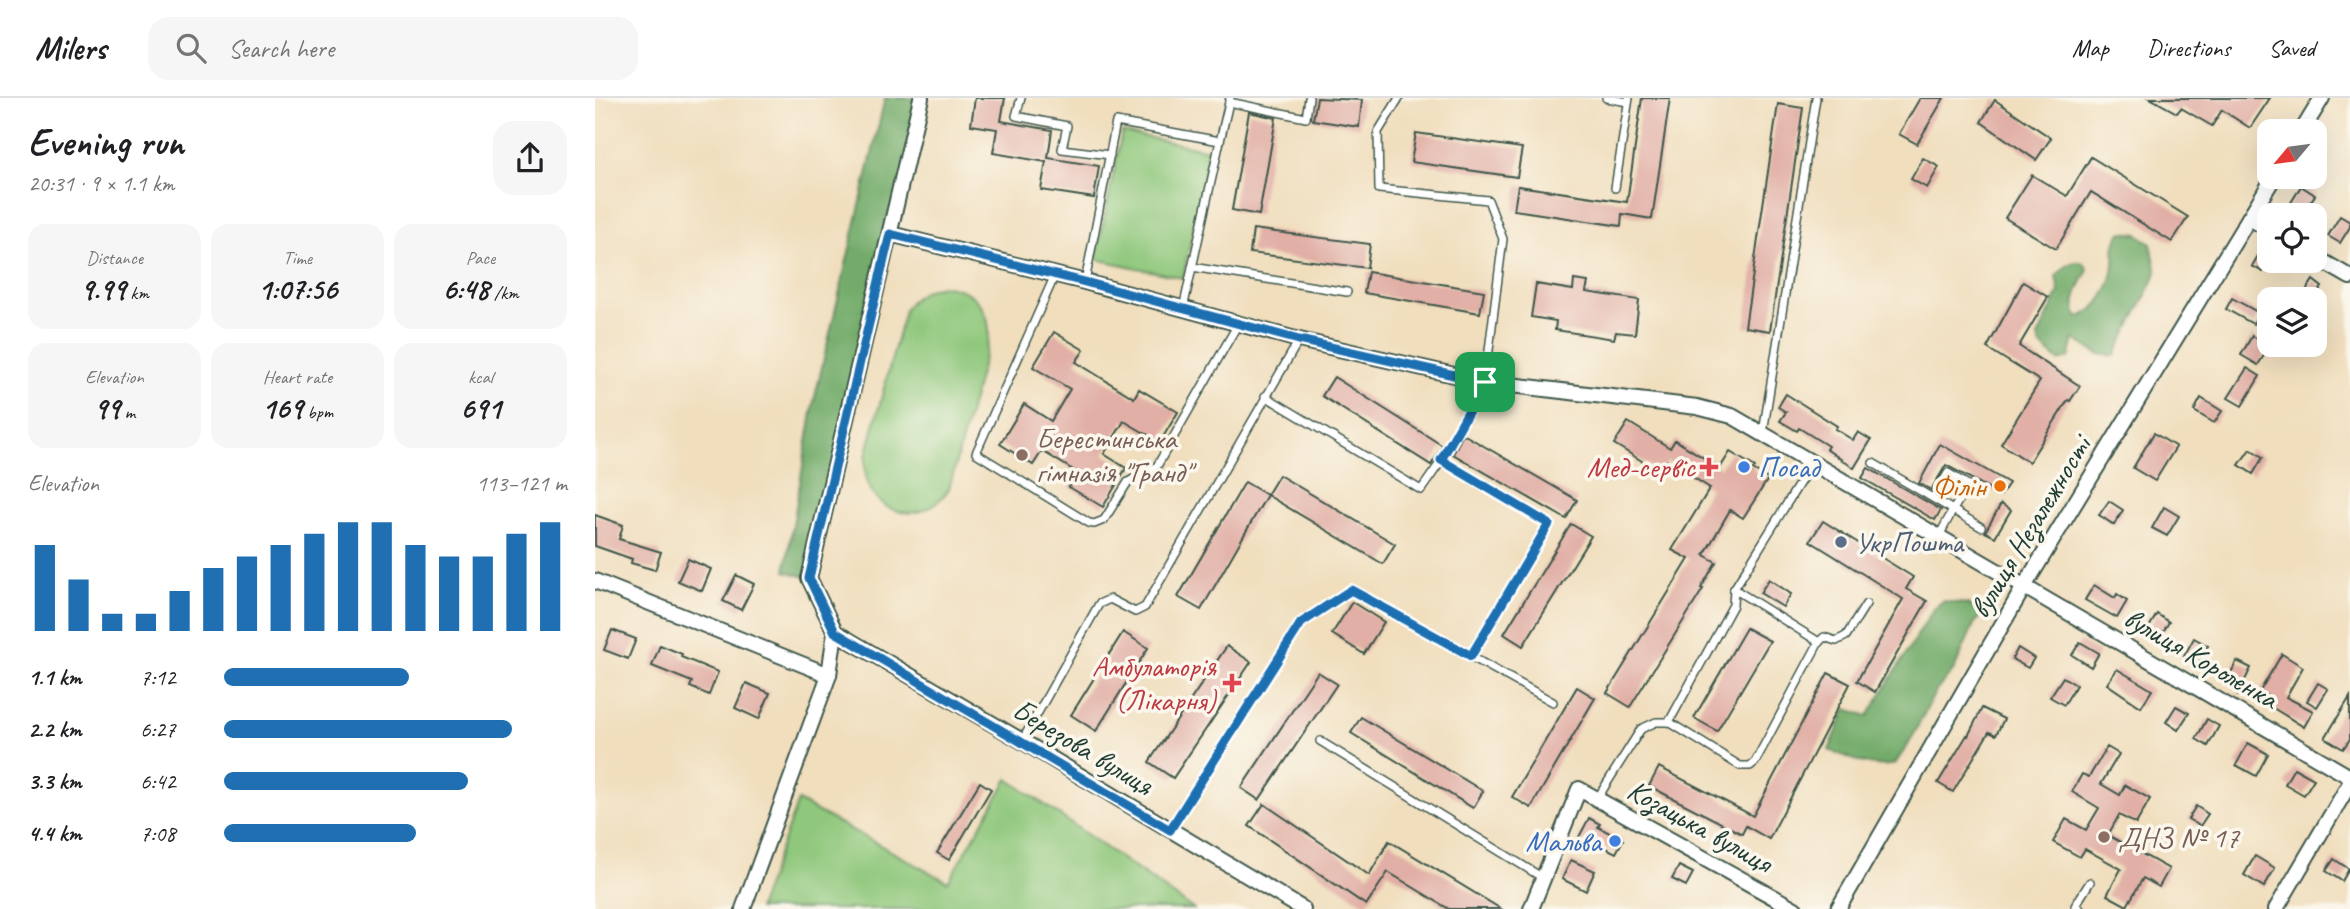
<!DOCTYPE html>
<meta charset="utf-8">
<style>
body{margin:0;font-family:Caveat,sans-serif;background:#f6f6f6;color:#202124;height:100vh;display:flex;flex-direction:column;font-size:26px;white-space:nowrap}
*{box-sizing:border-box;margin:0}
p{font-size:23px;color:#757577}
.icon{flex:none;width:38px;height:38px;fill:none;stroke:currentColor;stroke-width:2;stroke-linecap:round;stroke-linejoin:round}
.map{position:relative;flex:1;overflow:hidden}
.panel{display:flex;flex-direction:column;background:#fff;width:595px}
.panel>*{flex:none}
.needle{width:46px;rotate:241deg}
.fabs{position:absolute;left:1662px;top:21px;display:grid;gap:14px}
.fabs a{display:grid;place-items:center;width:70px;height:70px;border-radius:14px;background:#fff;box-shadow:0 7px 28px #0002;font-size:35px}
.pin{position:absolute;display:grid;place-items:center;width:60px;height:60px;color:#fff;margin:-30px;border-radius:14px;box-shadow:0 4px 10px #0006}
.round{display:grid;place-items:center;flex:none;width:74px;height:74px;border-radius:21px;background:#f6f6f6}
.overview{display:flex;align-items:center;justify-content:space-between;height:119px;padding:0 28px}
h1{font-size:38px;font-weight:700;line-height:52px}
.stats{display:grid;grid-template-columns:repeat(3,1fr);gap:10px;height:119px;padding:7px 28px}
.stats div{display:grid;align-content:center;border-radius:18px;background:#f6f6f6;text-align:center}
.stats b{font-size:30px;font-weight:700}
.stats small{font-size:19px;font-weight:400}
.stats p{font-size:19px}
.chart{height:196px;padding:14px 28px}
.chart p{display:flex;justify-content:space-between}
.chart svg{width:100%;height:126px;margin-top:7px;stroke:#1f6fb2;stroke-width:6}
ul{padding:0 28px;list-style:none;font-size:23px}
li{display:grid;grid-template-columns:112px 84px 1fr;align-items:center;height:52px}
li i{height:18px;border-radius:9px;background:#1f6fb2}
header{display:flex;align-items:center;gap:42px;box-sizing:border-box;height:98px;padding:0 35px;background:#fff;border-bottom:2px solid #e0e0e0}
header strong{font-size:33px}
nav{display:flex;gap:38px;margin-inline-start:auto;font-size:24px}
.search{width:490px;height:63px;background:#f6f6f6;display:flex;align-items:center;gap:18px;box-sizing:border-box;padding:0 24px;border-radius:21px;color:#757577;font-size:26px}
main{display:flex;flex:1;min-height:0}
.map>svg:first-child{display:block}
.green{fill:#8fc77b;stroke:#578258;stroke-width:2}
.forest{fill:#73ac6b;stroke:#497450;stroke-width:2}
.building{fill:#e1afa5}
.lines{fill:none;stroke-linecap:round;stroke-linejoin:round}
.lane-casing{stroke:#3e5549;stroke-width:10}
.street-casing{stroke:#3e5549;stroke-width:18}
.lane{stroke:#fff;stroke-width:7}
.street{stroke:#fff;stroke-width:14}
.route-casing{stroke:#fff;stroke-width:14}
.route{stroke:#1f6fb2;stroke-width:9}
.education-dot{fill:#8d6e63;stroke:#fbf7ec;stroke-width:2.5}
.health-dot{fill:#e0444e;stroke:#fbf7ec;stroke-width:2.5}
.shop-dot{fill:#3f7fe0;stroke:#fbf7ec;stroke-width:2.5}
.food-dot{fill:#e8710a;stroke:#fbf7ec;stroke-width:2.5}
.service-dot{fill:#5c6f8a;stroke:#fbf7ec;stroke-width:2.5}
.labels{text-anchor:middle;stroke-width:7;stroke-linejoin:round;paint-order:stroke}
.education-label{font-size:30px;fill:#785e54;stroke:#fbf7ec;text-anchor:start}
.health-label{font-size:30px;fill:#be3a42;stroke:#fbf7ec;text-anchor:end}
.shop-label{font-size:30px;fill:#366cbe;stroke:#fbf7ec;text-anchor:start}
.food-label{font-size:30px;fill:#c56008;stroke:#fbf7ec;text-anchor:end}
.street-label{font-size:30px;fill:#1f3d34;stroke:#fbf7ec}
.service-label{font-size:30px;fill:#4e5e75;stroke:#fbf7ec;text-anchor:start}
</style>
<header>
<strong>Milers</strong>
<div class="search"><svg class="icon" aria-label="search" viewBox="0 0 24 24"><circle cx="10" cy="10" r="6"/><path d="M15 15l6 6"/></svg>Search here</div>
<nav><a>Map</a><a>Directions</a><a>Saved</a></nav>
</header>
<main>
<section class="panel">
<div class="overview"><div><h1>Evening run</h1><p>20:31 · 9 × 1.1 km</p></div><a class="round"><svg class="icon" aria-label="share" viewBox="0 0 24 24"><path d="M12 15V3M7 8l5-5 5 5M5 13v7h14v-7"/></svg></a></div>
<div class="stats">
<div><p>Distance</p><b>9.99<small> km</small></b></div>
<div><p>Time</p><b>1:07:56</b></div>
<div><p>Pace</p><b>6:48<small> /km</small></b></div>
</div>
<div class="stats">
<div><p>Elevation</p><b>99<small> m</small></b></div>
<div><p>Heart rate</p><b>169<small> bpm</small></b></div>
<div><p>kcal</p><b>691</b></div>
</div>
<div class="chart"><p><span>Elevation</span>113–121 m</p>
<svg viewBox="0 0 160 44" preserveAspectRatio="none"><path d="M5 44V14M15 44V26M25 44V38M35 44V38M45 44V30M55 44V22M65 44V18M75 44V14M85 44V10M95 44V6M105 44V6M115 44V14M125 44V18M135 44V18M145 44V10M155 44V6"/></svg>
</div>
<ul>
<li><b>1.1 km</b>7:12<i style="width:54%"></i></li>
<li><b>2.2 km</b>6:27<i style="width:84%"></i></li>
<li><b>3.3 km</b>6:42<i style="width:71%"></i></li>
<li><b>4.4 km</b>7:08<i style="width:56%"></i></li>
</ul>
</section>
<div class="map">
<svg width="1755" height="811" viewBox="0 0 1755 811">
<rect width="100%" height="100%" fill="#fbf7ec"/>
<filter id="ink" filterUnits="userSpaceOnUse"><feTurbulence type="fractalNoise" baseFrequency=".0143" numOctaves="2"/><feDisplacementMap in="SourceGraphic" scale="14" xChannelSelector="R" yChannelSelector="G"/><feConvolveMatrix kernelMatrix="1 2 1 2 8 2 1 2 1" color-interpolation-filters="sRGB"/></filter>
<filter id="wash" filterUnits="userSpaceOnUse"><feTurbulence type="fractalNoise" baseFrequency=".00686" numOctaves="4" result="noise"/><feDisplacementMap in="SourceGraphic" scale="28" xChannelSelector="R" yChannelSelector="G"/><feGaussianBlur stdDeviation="1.57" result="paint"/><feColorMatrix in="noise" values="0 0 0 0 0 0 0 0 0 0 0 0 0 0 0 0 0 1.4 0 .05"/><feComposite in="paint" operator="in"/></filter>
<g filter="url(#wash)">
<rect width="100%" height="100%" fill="#f0debd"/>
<g class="green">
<polygon points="527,34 614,52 588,180 501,161"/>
<path d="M348,188C380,190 398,213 393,245L354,391C323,437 262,411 271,358L310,211C320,197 331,190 348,188Z"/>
<polygon points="413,681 598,811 163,811 203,703 353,784"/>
</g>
<g class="forest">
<polygon points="290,0 326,0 214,480 190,473 219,303"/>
<path d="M1527,134L1543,136L1556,146L1562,175L1520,258L1503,256L1479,241L1474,260L1464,263L1445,247L1443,239L1464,194L1461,178C1470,169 1476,161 1489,165L1493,172C1485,187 1474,203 1483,219C1503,215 1518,186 1519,166C1520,153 1517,144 1527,134Z"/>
<path d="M1348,503L1372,506L1390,514L1379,526L1359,572L1340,594L1316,642L1300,666C1278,672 1255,660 1234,652L1251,611L1273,618L1339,510Z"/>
</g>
<g id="blocks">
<g class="building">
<polygon points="380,0 410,0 406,23 457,32 453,60 504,68 499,100 446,92 451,64 398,55 402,31 376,27"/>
<polygon points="722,0 767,2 764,29 718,22"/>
<polygon points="1047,0 1075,0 1057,121 1027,116 1026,128 919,112 923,88 1032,104"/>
<polygon points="1325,0 1349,0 1322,46 1304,36"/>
<polygon points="1555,0 1675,0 1655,30 1627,12 1617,28 1586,10 1582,15"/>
<polygon points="1400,2 1456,40 1441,62 1386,24"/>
<polygon points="1183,6 1208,10 1175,233 1150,229"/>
<polygon points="654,14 681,20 664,117 637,112"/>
<polygon points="821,35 927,50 922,79 816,64"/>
<polygon points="1496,59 1593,119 1577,144 1496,94 1461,151 1410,120 1437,77 1472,98"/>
<polygon points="1328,60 1344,69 1332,90 1316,81"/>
<polygon points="1706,88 1720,97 1707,117 1699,117 1691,113"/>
<polygon points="1745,118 1755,124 1755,129 1745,145 1733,138"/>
<polygon points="658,131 775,146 772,170 655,155"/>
<polygon points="1667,151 1675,156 1675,162 1668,174 1657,168"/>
<polygon points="773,174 889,193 885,215 769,195"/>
<polygon points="979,182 993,184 991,194 1044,202 1040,236 1021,234 1019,241 960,232 961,223 936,219 941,186 978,192"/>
<polygon points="1718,182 1727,189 1720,200 1711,193"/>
<polygon points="1428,184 1453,199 1424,248 1485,288 1475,303 1473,302 1434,364 1406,346 1445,283 1392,250"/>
<polygon points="1637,200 1664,215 1658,226 1631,211"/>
<polygon points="459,234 489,252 481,264 539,300 544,291 583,314 565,344 529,323 509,356 531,370 508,409 474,389 483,375 447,353 438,367 405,346 429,306 456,323 475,291 438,269"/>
<polygon points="1657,238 1674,249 1663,267 1646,257"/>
<polygon points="1652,270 1665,278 1647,308 1633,300"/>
<polygon points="739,279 848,348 836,367 727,298"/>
<polygon points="1191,296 1242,328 1240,331 1258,342 1263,334 1276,342 1259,370 1231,351 1233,348 1204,330 1202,333 1185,323 1191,314 1183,309"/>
<polygon points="1606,300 1627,313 1619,325 1599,313"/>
<polygon points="1033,324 1075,350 1080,342 1125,370 1135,354 1160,369 1158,372 1173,381 1148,420 1135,412 1109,457 1121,464 1106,490 1108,491 1035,609 1012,595 1094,461 1077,452 1115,390 1072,363 1065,374 1019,346"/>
<polygon points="1559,335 1581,349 1560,383 1538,370"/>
<polygon points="868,336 982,402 971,421 858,356"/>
<polygon points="1345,346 1414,385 1406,397 1351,367 1336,392 1324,385"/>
<polygon points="1655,351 1668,359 1658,376 1644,367"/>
<polygon points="1273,370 1346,412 1340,422 1267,380"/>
<polygon points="684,377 800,446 788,466 672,397"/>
<polygon points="650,384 672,397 606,512 583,499"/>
<polygon points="1514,403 1528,412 1519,427 1504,417"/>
<polygon points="1406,406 1416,412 1400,439 1390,434"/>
<polygon points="1569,409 1584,418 1572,438 1557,430"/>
<polygon points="0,417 28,427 24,441 66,454 60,472 36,465 37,461 0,448"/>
<polygon points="1228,423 1318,479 1311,491 1332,503 1280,594 1262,583 1308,501 1215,443"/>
<polygon points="976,426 996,438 928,548 909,536"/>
<polygon points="93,461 116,471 107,493 83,483"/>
<polygon points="141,477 159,486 146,512 128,503"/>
<polygon points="1174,481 1196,496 1188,509 1165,495"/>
<polygon points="1499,487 1520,500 1522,496 1532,503 1522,520 1490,502"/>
<polygon points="757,504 789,524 769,556 737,536"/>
<polygon points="1562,516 1574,524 1562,544 1550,536"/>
<polygon points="1151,530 1175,543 1122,633 1099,620"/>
<polygon points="17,532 41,541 33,561 9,552"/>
<polygon points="528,534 553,550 501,633 476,617"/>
<polygon points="1599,540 1613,548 1603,566 1589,558"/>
<polygon points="1485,544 1504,555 1496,569 1477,557"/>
<polygon points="65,547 87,556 86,559 123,574 114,597 95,589 97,584 57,568"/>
<polygon points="632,548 656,564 578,680 554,664"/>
<polygon points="1423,550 1439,560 1433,570 1417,561"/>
<polygon points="1687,556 1708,569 1691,599 1718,613 1709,629 1670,605 1674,599 1665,593"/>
<polygon points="1642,563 1656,570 1642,598 1642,587 1632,582"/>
<polygon points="1522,571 1557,592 1546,609 1512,586"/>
<polygon points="723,574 742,586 664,702 646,690"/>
<polygon points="1233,575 1255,586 1174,741 1151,728 1147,736 1054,688 1064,669 1158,718"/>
<polygon points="1468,579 1481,587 1469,607 1455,599"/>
<polygon points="151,585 175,595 164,621 140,610"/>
<polygon points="1723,585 1733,591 1722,609 1712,603"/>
<polygon points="982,589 1000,600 936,710 917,699"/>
<polygon points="1755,599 1755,641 1748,651 1730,640"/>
<polygon points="1581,608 1594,615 1583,632 1571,624"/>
<polygon points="1387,610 1409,621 1401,637 1394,634 1358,694 1343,685 1372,637 1373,638"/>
<polygon points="766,619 888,693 878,710 756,635"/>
<polygon points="1612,621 1624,628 1613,648 1601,641"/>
<polygon points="1653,645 1673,656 1661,678 1641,667"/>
<polygon points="1512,649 1524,656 1506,686 1525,697 1530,687 1555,701 1541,726 1524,717 1513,737 1574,771 1564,789 1548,780 1532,808 1512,797 1526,771 1490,751 1485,759 1458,744 1471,721 1491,732 1504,710 1477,694 1487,676 1494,679"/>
<polygon points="1699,670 1719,681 1709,697 1690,686"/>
<polygon points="385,684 396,691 354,762 342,755"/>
<polygon points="669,706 774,777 794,743 906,811 854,811 793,774 771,807 654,728"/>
<polygon points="1601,708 1613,716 1605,728 1593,721"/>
<polygon points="994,720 1005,726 1003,729 1028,742 1021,755 1005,747 1003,751 983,741"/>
<polygon points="1660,758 1680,770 1669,789 1649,777"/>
<polygon points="1739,761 1754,771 1747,783 1731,773"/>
<polygon points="976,762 1000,773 991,793 967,781"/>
<polygon points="1084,768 1098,775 1091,788 1077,781"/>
</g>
</g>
</g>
<g filter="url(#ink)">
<use href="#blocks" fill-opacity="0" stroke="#3e5549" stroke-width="2"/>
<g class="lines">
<defs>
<g id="lane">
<polyline points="426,0 421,18 472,28 467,51 515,57"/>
<polyline points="804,0 783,34 784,91 893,102 908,141 890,284 847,362 954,426 876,558"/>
<polyline points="1011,0 1033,4"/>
<polyline points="634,4 711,20 714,0"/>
<polyline points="625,43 635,0"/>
<polyline points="1020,90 1034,0"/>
<polyline points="597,169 752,194"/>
<polyline points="460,177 381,355 494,425 499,426 509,422 533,384 562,368 643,226"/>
<polyline points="490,184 521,24 625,43 588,211"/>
<polyline points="670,298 826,392 847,362"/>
<polyline points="1168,335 1221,0"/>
<polyline points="1278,365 1358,412 1344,438"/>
<polyline points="1338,400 1353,375 1373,387 1358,412 1386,429"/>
<polyline points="1139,491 1224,544"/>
<polyline points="1074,624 1138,507 1139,491 1217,365"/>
<polyline points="427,643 504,506 515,501 540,514 550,509 704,242"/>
<polyline points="725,643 948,780"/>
<polyline points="1002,701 1046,631 1061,624 1074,624 1145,668 1155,668 1160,664 1224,544 1229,539 1241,543 1251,538 1271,506"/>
<polyline points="575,731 706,525 756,492 958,604"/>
<polyline points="1485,811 1480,808 1495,784"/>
</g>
<g id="street">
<polyline points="1707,33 1727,0"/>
<polyline points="1654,120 1675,132"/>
<polyline points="295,136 490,184 704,242 890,284 1102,309 1137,318 1755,679"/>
<polyline points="1720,159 1755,179"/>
<polyline points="0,483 234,577"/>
<polyline points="240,534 427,643 708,811"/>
<polyline points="148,811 234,577 240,534 214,480 326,0"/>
<polyline points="936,811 984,691 1200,811"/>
<polyline points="1243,811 1430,487 1679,79"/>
<polyline points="1681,811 1755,685"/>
</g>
</defs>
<use href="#lane" class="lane-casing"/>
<use href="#street" class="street-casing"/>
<use href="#lane" class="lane"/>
<use href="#street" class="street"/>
</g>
</g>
<g class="lines" filter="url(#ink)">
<defs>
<polygon id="route" points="295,136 490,184 704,242 890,284 846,362 954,426 876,558 756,492 706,525 575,732 240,534 214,480"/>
</defs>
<use href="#route" class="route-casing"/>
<use href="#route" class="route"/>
</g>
<g class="education-dot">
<circle cx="427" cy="357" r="7"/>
<circle cx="1509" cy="739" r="7"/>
</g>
<g class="health-dot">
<path d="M1110.5 358.5h7v7h7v7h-7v7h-7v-7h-7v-7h7z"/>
<path d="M633.5 574.5h7v7h7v7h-7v7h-7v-7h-7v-7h7z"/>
</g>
<g class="shop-dot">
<circle cx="1149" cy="369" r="7"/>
<circle cx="1020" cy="743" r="7"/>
</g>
<circle class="food-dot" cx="1405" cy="388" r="7"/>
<circle class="service-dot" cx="1246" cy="444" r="7"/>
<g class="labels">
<g class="education-label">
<text x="441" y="350">Берестинська<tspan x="441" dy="34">гімназія "Гранд"</tspan></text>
<text x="1523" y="749">ДНЗ № 17</text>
</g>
<g class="health-label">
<text x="1100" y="379">Мед-сервіс</text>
<text x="621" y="578">Амбулаторія<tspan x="621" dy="34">(Лікарня)</tspan></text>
</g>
<g class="shop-label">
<text x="1163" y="379">Посад</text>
<text x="1006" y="753" text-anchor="end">Мальва</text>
</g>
<g class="food-label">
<text x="1391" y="398">Філін</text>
</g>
<g class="street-label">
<text transform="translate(1435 429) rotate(-59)" y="10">вулиця Незалежності</text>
<text transform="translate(1606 560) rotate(30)" y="10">вулиця Короленка</text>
<text transform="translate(488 649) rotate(31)" y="10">Березова вулиця</text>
<text transform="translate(1105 728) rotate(29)" y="10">Козацька вулиця</text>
</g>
<g class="service-label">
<text x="1260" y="454">УкрПошта</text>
</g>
</g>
</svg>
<div class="fabs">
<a><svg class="needle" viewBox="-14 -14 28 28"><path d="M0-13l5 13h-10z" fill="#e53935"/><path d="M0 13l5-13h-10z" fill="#757577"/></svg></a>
<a><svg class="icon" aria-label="locate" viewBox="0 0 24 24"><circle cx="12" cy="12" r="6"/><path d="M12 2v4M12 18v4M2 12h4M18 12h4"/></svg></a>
<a><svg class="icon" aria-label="layers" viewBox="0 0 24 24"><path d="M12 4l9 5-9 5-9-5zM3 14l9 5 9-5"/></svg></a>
</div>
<div class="pin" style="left:890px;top:284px;background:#1e9e55"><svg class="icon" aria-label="arrive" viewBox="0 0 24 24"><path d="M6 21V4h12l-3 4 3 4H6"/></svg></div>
</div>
</main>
